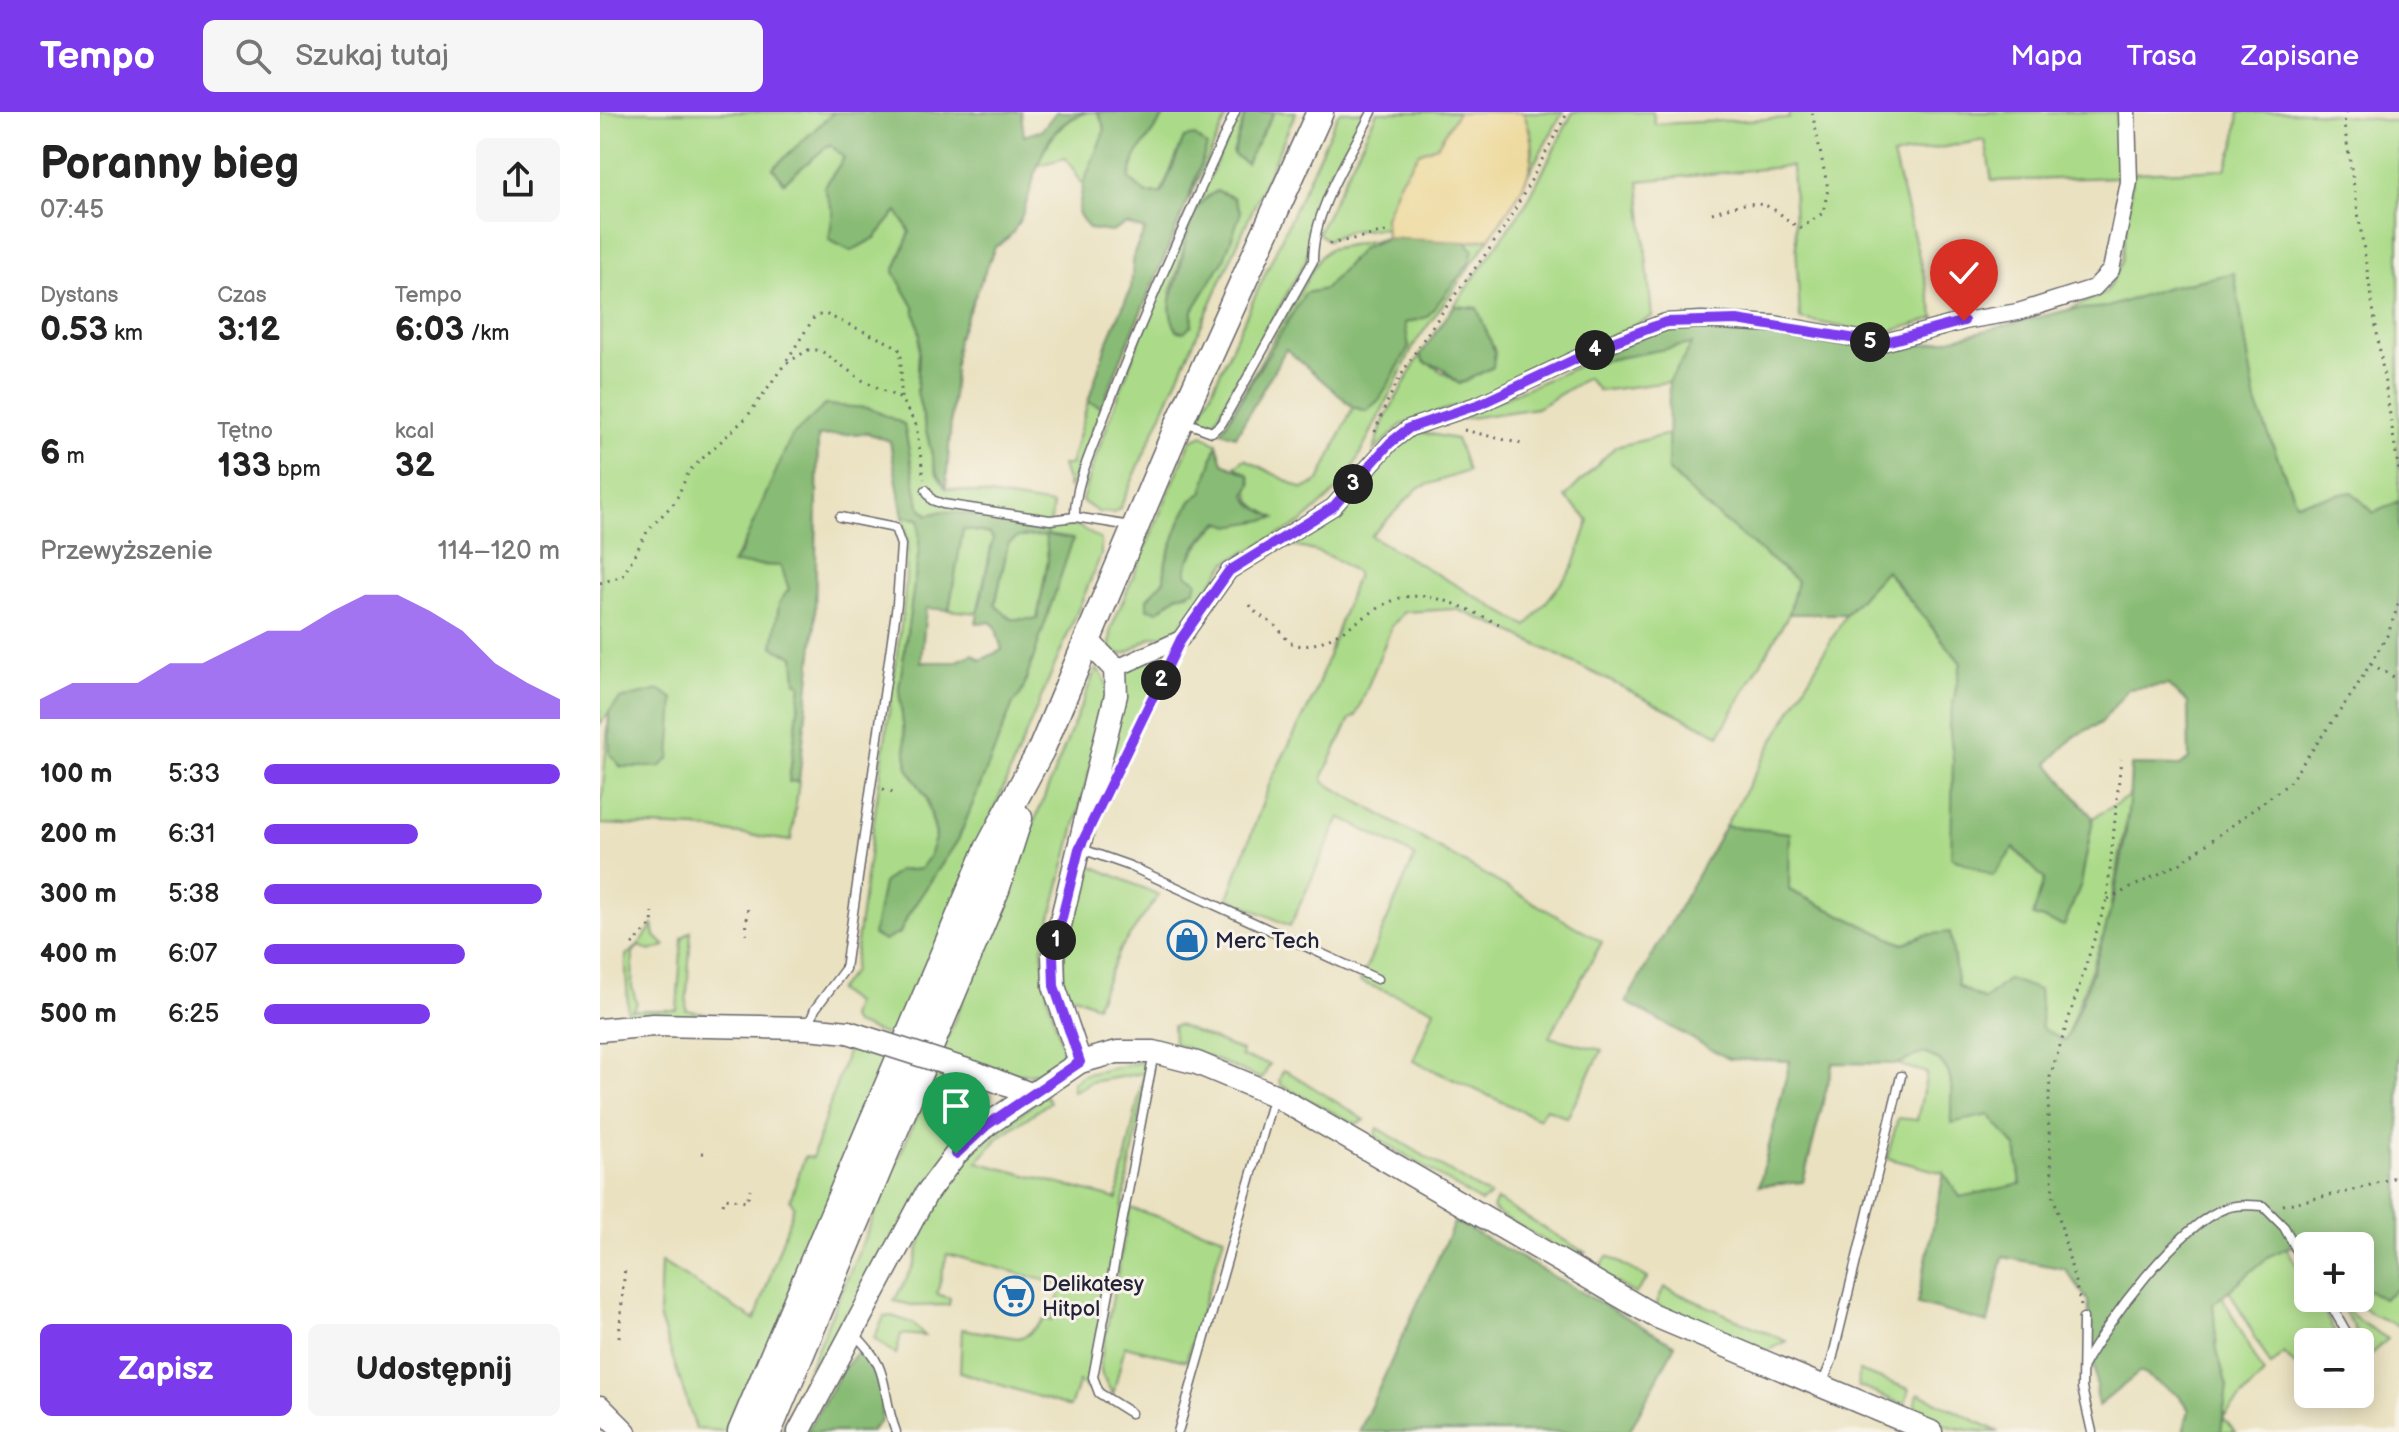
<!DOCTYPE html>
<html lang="pl">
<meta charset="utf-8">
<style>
body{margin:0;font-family:"Balsamiq Sans",sans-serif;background:#f6f6f6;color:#222;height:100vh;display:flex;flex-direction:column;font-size:30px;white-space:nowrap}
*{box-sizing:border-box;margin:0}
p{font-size:26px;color:#767676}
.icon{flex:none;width:44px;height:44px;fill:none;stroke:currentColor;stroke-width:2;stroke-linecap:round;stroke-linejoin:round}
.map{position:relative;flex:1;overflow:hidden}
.details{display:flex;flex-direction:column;background:#fff;width:600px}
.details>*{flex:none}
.buttons{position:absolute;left:1694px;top:1120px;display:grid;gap:16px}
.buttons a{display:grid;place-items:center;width:80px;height:80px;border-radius:12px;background:#fff;box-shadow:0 4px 20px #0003;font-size:40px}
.pin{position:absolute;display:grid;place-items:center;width:68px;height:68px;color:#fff;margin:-82px -34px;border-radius:50% 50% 50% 0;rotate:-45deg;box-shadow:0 0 8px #0007}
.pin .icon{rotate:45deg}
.km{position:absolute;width:40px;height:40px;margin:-20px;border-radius:50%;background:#222;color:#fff;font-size:22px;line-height:40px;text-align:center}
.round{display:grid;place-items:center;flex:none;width:84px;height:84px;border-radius:12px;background:#f6f6f6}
.headline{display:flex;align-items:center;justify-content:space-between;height:136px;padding:0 40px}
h1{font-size:44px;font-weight:700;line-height:60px}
.stats{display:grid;grid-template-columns:repeat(3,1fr);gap:12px;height:136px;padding:8px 40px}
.stats div{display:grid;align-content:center}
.stats b{font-size:34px;font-weight:700}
.stats small{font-size:22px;font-weight:400}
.stats p{font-size:22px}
.chart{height:224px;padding:16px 40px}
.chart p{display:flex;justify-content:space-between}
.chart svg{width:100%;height:144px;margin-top:8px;fill:#7c3aed;opacity:.7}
.primary-button{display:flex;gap:16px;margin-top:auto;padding:16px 40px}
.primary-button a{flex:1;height:92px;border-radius:12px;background:#7c3aed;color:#fff;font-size:32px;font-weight:700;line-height:92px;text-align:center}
.primary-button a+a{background:#f6f6f6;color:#222}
ul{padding:0 40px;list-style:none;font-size:26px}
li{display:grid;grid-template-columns:128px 96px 1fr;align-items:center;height:60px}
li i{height:20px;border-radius:10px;background:#7c3aed}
header{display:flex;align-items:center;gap:48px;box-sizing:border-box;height:112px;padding:0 40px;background:#7c3aed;color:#fff}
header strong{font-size:38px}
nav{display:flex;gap:44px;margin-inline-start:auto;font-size:28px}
.search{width:560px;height:72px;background:#f6f6f6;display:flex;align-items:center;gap:20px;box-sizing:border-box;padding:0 28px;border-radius:12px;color:#767676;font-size:30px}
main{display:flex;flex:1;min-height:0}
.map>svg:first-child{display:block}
.green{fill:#abdb88;stroke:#667e62;stroke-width:2}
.forest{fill:#88bb74;stroke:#556e58;stroke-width:2;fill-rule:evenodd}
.sand{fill:#eeda9e;stroke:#887e6c;stroke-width:2}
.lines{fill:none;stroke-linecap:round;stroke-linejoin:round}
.service-casing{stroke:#68656a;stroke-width:11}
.minor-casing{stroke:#68656a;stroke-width:19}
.tertiary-casing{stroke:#68656a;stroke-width:25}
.primary-casing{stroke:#68656a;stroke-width:29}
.path{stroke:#68656a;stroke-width:3;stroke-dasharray:2 6;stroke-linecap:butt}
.service{stroke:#fff;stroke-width:8}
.minor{stroke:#fff;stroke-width:16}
.tertiary{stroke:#fff;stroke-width:22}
.primary{stroke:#fff;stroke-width:26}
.tertiary-bridge-casing{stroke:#68656a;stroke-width:25;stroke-linecap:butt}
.tertiary-bridge{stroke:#fff;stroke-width:22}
.route-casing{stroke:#fff;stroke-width:16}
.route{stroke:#7c3aed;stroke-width:10}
.labels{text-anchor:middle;stroke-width:6;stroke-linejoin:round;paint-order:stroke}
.poi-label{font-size:22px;fill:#22223b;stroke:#f7f3e8;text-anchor:start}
</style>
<header>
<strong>Tempo</strong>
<div class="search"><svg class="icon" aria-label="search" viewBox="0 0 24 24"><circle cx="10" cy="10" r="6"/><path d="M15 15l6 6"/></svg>Szukaj tutaj</div>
<nav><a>Mapa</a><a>Trasa</a><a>Zapisane</a></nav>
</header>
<main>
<section class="details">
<div class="headline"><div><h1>Poranny bieg</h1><p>07:45</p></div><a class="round"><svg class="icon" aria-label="share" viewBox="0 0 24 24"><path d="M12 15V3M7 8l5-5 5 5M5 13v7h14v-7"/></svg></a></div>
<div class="stats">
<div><p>Dystans</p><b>0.53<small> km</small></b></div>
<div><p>Czas</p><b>3:12</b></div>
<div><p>Tempo</p><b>6:03<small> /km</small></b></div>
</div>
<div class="stats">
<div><b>6<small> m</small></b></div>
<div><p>Tętno</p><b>133<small> bpm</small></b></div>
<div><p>kcal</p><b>32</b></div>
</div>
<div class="chart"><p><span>Przewyższenie</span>114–120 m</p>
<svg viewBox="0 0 160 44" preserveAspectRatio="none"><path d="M0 44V38L10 33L20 33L30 33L40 27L50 27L60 22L70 17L80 17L90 11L100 6L110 6L120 11L130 17L140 27L150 33L160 38V44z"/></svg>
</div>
<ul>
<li><b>100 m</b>5:33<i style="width:100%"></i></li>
<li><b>200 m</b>6:31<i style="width:52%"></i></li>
<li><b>300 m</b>5:38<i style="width:94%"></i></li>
<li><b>400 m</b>6:07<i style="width:68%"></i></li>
<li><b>500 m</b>6:25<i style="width:56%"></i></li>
</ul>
<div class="primary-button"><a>Zapisz</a><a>Udostępnij</a></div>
</section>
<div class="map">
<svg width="1799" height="1320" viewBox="0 0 1799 1320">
<rect width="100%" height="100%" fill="#f7f3e8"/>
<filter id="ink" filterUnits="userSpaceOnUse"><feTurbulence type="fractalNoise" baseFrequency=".0125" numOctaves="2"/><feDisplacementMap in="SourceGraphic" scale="16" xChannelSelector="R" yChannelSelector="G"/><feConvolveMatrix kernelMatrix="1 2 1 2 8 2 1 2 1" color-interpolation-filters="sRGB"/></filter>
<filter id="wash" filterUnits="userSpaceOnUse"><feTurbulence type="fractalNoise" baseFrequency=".006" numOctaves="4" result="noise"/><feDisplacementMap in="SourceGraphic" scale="32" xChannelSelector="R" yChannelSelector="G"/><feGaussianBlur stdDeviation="1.8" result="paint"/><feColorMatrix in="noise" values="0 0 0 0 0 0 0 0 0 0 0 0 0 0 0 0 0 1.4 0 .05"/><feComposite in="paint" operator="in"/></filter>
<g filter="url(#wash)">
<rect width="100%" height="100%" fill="#eae1c0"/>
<g class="green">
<polygon points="0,0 234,0 173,56 184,70 230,32 244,46 225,75 233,100 275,126 297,98 310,120 294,160 314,195 320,222 317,280 336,360 345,376 453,393 450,414 478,414 501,428 501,443 298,927 254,912 250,906 254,891 237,879 253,859 304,492 308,432 303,405 319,407 319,438 299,577 308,656 327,687 336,723 329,745 320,758 298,759 300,821 308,803 358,728 413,592 422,580 472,427 447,424 448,448 437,508 411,507 395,494 408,432 418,425 446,423 328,403 319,393 304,312 225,293 132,451 181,454 189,477 183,540 194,544 196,569 201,573 189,670 199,669 191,729 96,716 0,712 9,601 0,612"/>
<path d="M487,0H498L505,17L483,73L466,46L435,54C448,31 460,8 487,0Z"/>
<polygon points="567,0 629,0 589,88 607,34 584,26 561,81 547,82 529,67 535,45"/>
<path d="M639,0H646L633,41L646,51L674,0H696L520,396L513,401L498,400L482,389L489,363L550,199L593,103C584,129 581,155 570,180L592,212L593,198L624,147L640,100L633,85L617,79L596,95Z"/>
<polygon points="739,0 765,0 713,106 706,148 615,309 611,312 598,309"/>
<polygon points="777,0 858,0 837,34 819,41 799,70 785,106 785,116 749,119 727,128 718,121"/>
<path d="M923,0H963L921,75C936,42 937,33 923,0Z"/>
<path d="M973,0H1053L1055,12L1189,6V0H1517V65L1392,69L1385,28L1293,44L1335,206L1282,222L1200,207L1192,54L1039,69L1052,205L887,283L801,313L773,340L784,308L820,243C826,253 847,261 859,272L893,255L877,196L854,194L927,90Z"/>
<polygon points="1639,0 1714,0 1799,10 1799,389 1774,401 1751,380 1696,391 1656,291 1634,161 1568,175 1508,196 1468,198 1506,181 1522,150 1533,61 1625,57 1635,32"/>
<polygon points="786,126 762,136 725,177 705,182 621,320 719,146 729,137"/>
<path d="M890,126L814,233L747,369L701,411L627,450L574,522C567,524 560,523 553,525C537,530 527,551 510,537L511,517L591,328L603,323L617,332L602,381L591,389L566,449L564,468L547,487L558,499L578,483L589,482L586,452C621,402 615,410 674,405C652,394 646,389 649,363L635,354L645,347L703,377L719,369L753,295L766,299L780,287L809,235L804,210L873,138L866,130Z"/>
<polygon points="1093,231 1069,270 999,279 987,266 937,296 849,309 981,253"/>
<polygon points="488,290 502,295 469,376 462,353 470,353"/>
<path d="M819,320L856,327L868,359L818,376L771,424L927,514L973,456L989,408L965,385L1015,335L1069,322L1068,358L1101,390L1197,469L1189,502L1119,623L905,517L856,497L804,500L792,514L756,604L750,607L723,664L724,670L1002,830L949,925L1002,938L967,1006L946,996L939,1007L813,949L834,897L760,870L815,744L740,705L690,814L628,786L671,668L714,584L757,462C734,443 713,437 684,433L735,401L802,330Z"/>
<polygon points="363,417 390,422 393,427 377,501 349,498"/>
<polygon points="1285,458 1361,551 1349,612 1353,645 1413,736 1445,767 1481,772 1493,706 1531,683 1507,814 1465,929 1358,874 1324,823 1303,832 1189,778 1125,714 1246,502"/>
<polygon points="560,542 565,547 501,687 524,564 534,553"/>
<path d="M496,557C515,569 504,597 501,615L442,839L448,885L462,934L461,947C433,980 375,951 341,941Z"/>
<polygon points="490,753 559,783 520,837 496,893 462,879 464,833"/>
<path d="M53,813L55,824L65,834L50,839L39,834L33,840L32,875L37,892L31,898H77L82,826L91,819L86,898L115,903C92,913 63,903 38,902L34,907L27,901C29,883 25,864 26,843L36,836Z"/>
<polygon points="578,913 642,939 641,945 670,952 662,967 574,931 573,914"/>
<polygon points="244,931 290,946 136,1320 96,1317 59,1204 61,1150 155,1208 194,1094 190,1088 205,1044 212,1046 248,937 243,936"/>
<path d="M1323,941C1359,953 1350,977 1351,1010L1389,1003L1416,1035L1421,1073L1360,1085L1344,1061L1287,1046L1298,1006L1317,1008L1327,961L1297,952Z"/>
<polygon points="545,949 549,952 548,961 487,1277 479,1269 470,1295 360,1260 362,1217 418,1226 427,1223 445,1207 452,1208 462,1173 347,1142 337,1182 350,1186 349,1193 316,1194 294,1189 315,1151 327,1106 325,1102 362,1047 445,983 450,990 399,1025 377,1050 517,1087 544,961 491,970 473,980 472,971 482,963"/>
<polygon points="683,958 690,961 765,1008 755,1012 682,974 679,969"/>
<polygon points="335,961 391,982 390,994 185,1319 183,1316"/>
<polygon points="778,1016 890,1084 881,1090 775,1024"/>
<polygon points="897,1088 981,1138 986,1140 974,1146 897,1101 893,1096"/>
<polygon points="530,1096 624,1125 586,1249 525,1234 513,1283 502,1263 500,1252"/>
<polygon points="1686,1136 1708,1171 1708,1186 1717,1186 1740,1230 1708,1230 1708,1267 1684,1241 1671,1254 1629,1178 1669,1144"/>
<polygon points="1007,1144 1048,1166 1035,1182 1003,1163 1000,1157"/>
<polygon points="1760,1173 1783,1187 1799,1175 1799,1214 1771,1202 1753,1186 1760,1186"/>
<polygon points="1064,1175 1186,1229 1166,1240 1056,1193"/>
<polygon points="1622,1184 1664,1262 1623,1305 1635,1320 1621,1320 1627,1274 1617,1239 1613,1192"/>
<polygon points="1736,1186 1759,1209 1788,1227 1767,1245 1753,1213"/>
<polygon points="292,1204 313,1211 325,1224 301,1222 296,1243 274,1226 284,1205"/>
<polygon points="1259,1259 1309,1277 1306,1289 1302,1292 1258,1274"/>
<path d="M1318,1281L1399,1320C1371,1320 1335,1316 1315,1295Z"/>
</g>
<g class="forest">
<path d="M234,0H421L424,24L442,18L456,0H487C419,19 444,112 395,135L357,228L346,376L336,360L317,280L320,222L314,195L294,160L310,120L297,99L275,126L251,139L229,128L233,100L224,75L244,46L230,32L184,70L173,56Z"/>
<path d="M498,0H567L535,45L529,67L547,82L562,81L584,26L595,24L607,34C578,123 535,207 502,295L488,290L506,233L531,176L534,141L545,118L526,112L511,120L489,117L478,101L483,73L505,17Z"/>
<polygon points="646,0 674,0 646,51 633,42"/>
<path d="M617,79L633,85L641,100L624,147L593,198L592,212L584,220L577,219C561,188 578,177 582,148C587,121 589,92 617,79Z"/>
<polygon points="786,126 866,130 873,138 870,150 827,205 805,211 809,235 780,287 766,299 753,295 686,237 636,324 621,320 705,181 725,177 762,136"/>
<path d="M1634,161L1656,291L1696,391L1752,380L1774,401L1799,389V1175L1783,1187L1760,1173V1134H1708V1139L1691,1134L1669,1144L1613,1192L1617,1239L1627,1274L1621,1320H1583L1589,1298L1579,1284L1540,1260L1498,1294L1488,1189L1465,1157L1403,1145L1388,1211L1317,1192L1344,1061L1360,1085L1421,1072L1416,1035L1389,1003L1351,1011C1350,978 1360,953 1323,941L1297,952L1233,951L1203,1070L1159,1074L1190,949L1129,947L1026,890L1125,714L1190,721L1189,778L1302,832L1324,823L1350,820L1358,874L1384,888L1408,867L1439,878L1442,916L1465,929C1503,845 1529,746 1531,653L1580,654L1589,647L1588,591L1568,573L1528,577L1501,611L1475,624L1448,651L1493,706L1481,772L1464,814L1433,804L1444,767L1414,736L1393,764L1351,745L1353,645L1349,612L1361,551L1286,458L1246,502H1189L1197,469L1101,390L1068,358L1069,270L1092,232L981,253L1059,217L1156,216L1292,236L1330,232L1468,198L1508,195L1568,175Z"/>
<polygon points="854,194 877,196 895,240 893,255 859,272 842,256 825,251 820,243"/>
<path d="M225,293L269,296L304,312L319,393L328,403L342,399L450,414L447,423L473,427L422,580L413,592L358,728L308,803L300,821L284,829L273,823L283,771L298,759L320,757L329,745L336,723L327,687L308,656L299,577L319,438V407L303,405L290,329L267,321L218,324L215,513L199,669L189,670L201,573L196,570L194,544L173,535L179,491L189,477L181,454L132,452L140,441L191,325ZM363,417L390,422L393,427L376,511L390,510L395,514L402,538L381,548L373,542L355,550H321L326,496L349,498ZM446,424L448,449L437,507H411L395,493L408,432L418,425Z"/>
<path d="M617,332L623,351L649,363L651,372L646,383L652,393L676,406L630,414L620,410C605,419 586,445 586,462L597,469L595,478L578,483L558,499L547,497V487L564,468L566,449L581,408L591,389L602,381Z"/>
<polygon points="60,578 74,587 70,646 60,655 21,655 10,642 9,600 20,587"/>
<polygon points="855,1109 1075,1233 1029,1320 759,1320"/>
<polygon points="257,1241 271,1246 282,1283 281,1308 270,1320 206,1320 243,1257"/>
</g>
<path class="sand" d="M858,0H923C947,56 919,79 890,126L866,130L786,126L785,106L799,70L819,41L837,34Z"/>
</g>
<g filter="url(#ink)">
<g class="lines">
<defs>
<g id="service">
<path d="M585,310L612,320L622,311L713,149C713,97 749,46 772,0"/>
<polyline points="326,378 332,388 343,392 450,408 475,405 531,414"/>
<path d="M475,405C474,372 493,336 504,305C543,202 590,101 635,0"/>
<polyline points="495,707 579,532"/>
<polyline points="479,736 530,754 777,867"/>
<polyline points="208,915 215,897 245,857 297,492 301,433 295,416 240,405"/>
<polyline points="1727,1186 1752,1230"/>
<polyline points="1483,1206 1482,1276 1492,1320"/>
<path d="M254,1222C293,1258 279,1276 296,1320"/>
<polyline points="1760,1247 1761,1250"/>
<path d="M1483,1254C1507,1210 1578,1113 1626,1096C1638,1092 1651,1093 1663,1094L1684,1115L1708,1158"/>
<polyline points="1223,1270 1232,1248 1301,964"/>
<polyline points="531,1301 499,1281 493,1265 554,941"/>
<polyline points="578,1320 674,983"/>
</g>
<polyline id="minor" points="515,557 581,527 629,459 733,395 790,331 809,316 880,292 1010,231 1066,210 1102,208 1174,212 1282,231 1364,209 1418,200 1494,176 1511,158 1529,70 1527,0"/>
<g id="tertiary">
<polyline points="0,918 53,913 207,916 248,920"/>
<polyline points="480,950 454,874 453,842 516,583 515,557 487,528"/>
<polyline points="376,961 433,983"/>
<polyline points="0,1295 25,1320"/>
<polyline points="199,1320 326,1082 356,1042 387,1013 480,950 517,940 554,940 597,951 674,983 1053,1203 1331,1320"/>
</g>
<g id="primary">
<polyline points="141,1320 388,737 441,638 580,309 720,0"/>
<polyline points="168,1320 396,778 419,706"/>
</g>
</defs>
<use href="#service" class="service-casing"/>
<use href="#minor" class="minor-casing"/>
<use href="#tertiary" class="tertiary-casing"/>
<use href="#primary" class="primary-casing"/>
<g class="path">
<polyline points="1746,0 1744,12 1799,360"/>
<path d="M1112,101C1130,95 1150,87 1169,95C1181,100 1188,111 1201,116L1223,101L1228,77L1212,0"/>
<polyline points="729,132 786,120"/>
<polyline points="187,248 215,204 225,202 292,232 301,239 301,287"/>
<polyline points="864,318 926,333"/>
<path d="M775,320C798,255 844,198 885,143C917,100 941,47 968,0"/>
<polyline points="0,471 23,464 48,418 75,390 89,359 147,305 184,253 208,238 220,238 262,268 301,287 316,313 324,367"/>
<path d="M650,493C658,505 668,507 678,516C682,520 685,527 690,530C718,548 772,493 800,486C835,478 869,498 899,512"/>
<polyline points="1771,552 1799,568"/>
<polyline points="283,677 296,681"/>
<polyline points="1508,787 1581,751 1688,672 1754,579 1788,522 1799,491"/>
<polyline points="146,823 148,794"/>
<polyline points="32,833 52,812 53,800"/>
<polyline points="102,1041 109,1042"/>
<polyline points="123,1092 125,1086 147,1089 150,1077"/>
<polyline points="1683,1093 1751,1079 1799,1064"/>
<polyline points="1481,1194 1453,1081 1448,1004 1450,965 1507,787 1521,647"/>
<polyline points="19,1225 25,1155"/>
</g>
<use href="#service" class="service"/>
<use href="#minor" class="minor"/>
<use href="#tertiary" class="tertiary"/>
<use href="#primary" class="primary"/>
<defs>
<polyline id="tertiary-bridge" points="248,920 376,961"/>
</defs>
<use href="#tertiary-bridge" class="tertiary-bridge-casing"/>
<use href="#tertiary-bridge" class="tertiary-bridge"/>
</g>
</g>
<g class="lines" filter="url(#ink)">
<defs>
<polyline id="route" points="356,1042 387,1013 480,950 454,874 453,842 479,737 581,527 629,459 733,395 790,331 809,316 880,292 1010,231 1066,210 1137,208 1282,231 1364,209"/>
</defs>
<use href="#route" class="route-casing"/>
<use href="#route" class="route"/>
</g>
<defs>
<symbol id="shop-ring" viewBox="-11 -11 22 22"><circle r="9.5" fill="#f7f3e8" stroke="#1f6fb2" stroke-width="1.5"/><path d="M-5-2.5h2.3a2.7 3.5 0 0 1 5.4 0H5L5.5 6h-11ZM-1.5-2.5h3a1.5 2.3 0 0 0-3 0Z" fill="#1f6fb2"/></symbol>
<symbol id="supermarket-ring" viewBox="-11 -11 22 22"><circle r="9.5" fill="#f7f3e8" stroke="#1f6fb2" stroke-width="1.5"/><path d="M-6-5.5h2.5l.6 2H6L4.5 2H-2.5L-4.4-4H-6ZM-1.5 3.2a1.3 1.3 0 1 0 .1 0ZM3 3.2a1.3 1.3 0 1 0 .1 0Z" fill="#1f6fb2"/></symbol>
</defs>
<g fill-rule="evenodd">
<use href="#shop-ring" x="565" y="806" width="44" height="44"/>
<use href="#supermarket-ring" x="392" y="1162" width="44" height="44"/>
</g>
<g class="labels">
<g class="poi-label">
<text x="615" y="836">Merc Tech</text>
<text x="442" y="1179">Delikatesy<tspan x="442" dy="25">Hitpol</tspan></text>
</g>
</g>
</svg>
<div class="buttons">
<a>+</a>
<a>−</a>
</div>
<div class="pin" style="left:356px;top:1042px;background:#1e9e55"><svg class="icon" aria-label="arrive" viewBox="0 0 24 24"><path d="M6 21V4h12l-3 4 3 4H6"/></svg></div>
<div class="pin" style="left:1364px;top:209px;background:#d93025"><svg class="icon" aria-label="check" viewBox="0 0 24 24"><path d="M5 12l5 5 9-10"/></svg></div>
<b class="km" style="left:456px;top:828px">1</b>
<b class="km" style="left:561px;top:568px">2</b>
<b class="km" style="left:753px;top:372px">3</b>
<b class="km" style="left:995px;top:238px">4</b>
<b class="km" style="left:1270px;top:230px">5</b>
</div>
</main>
